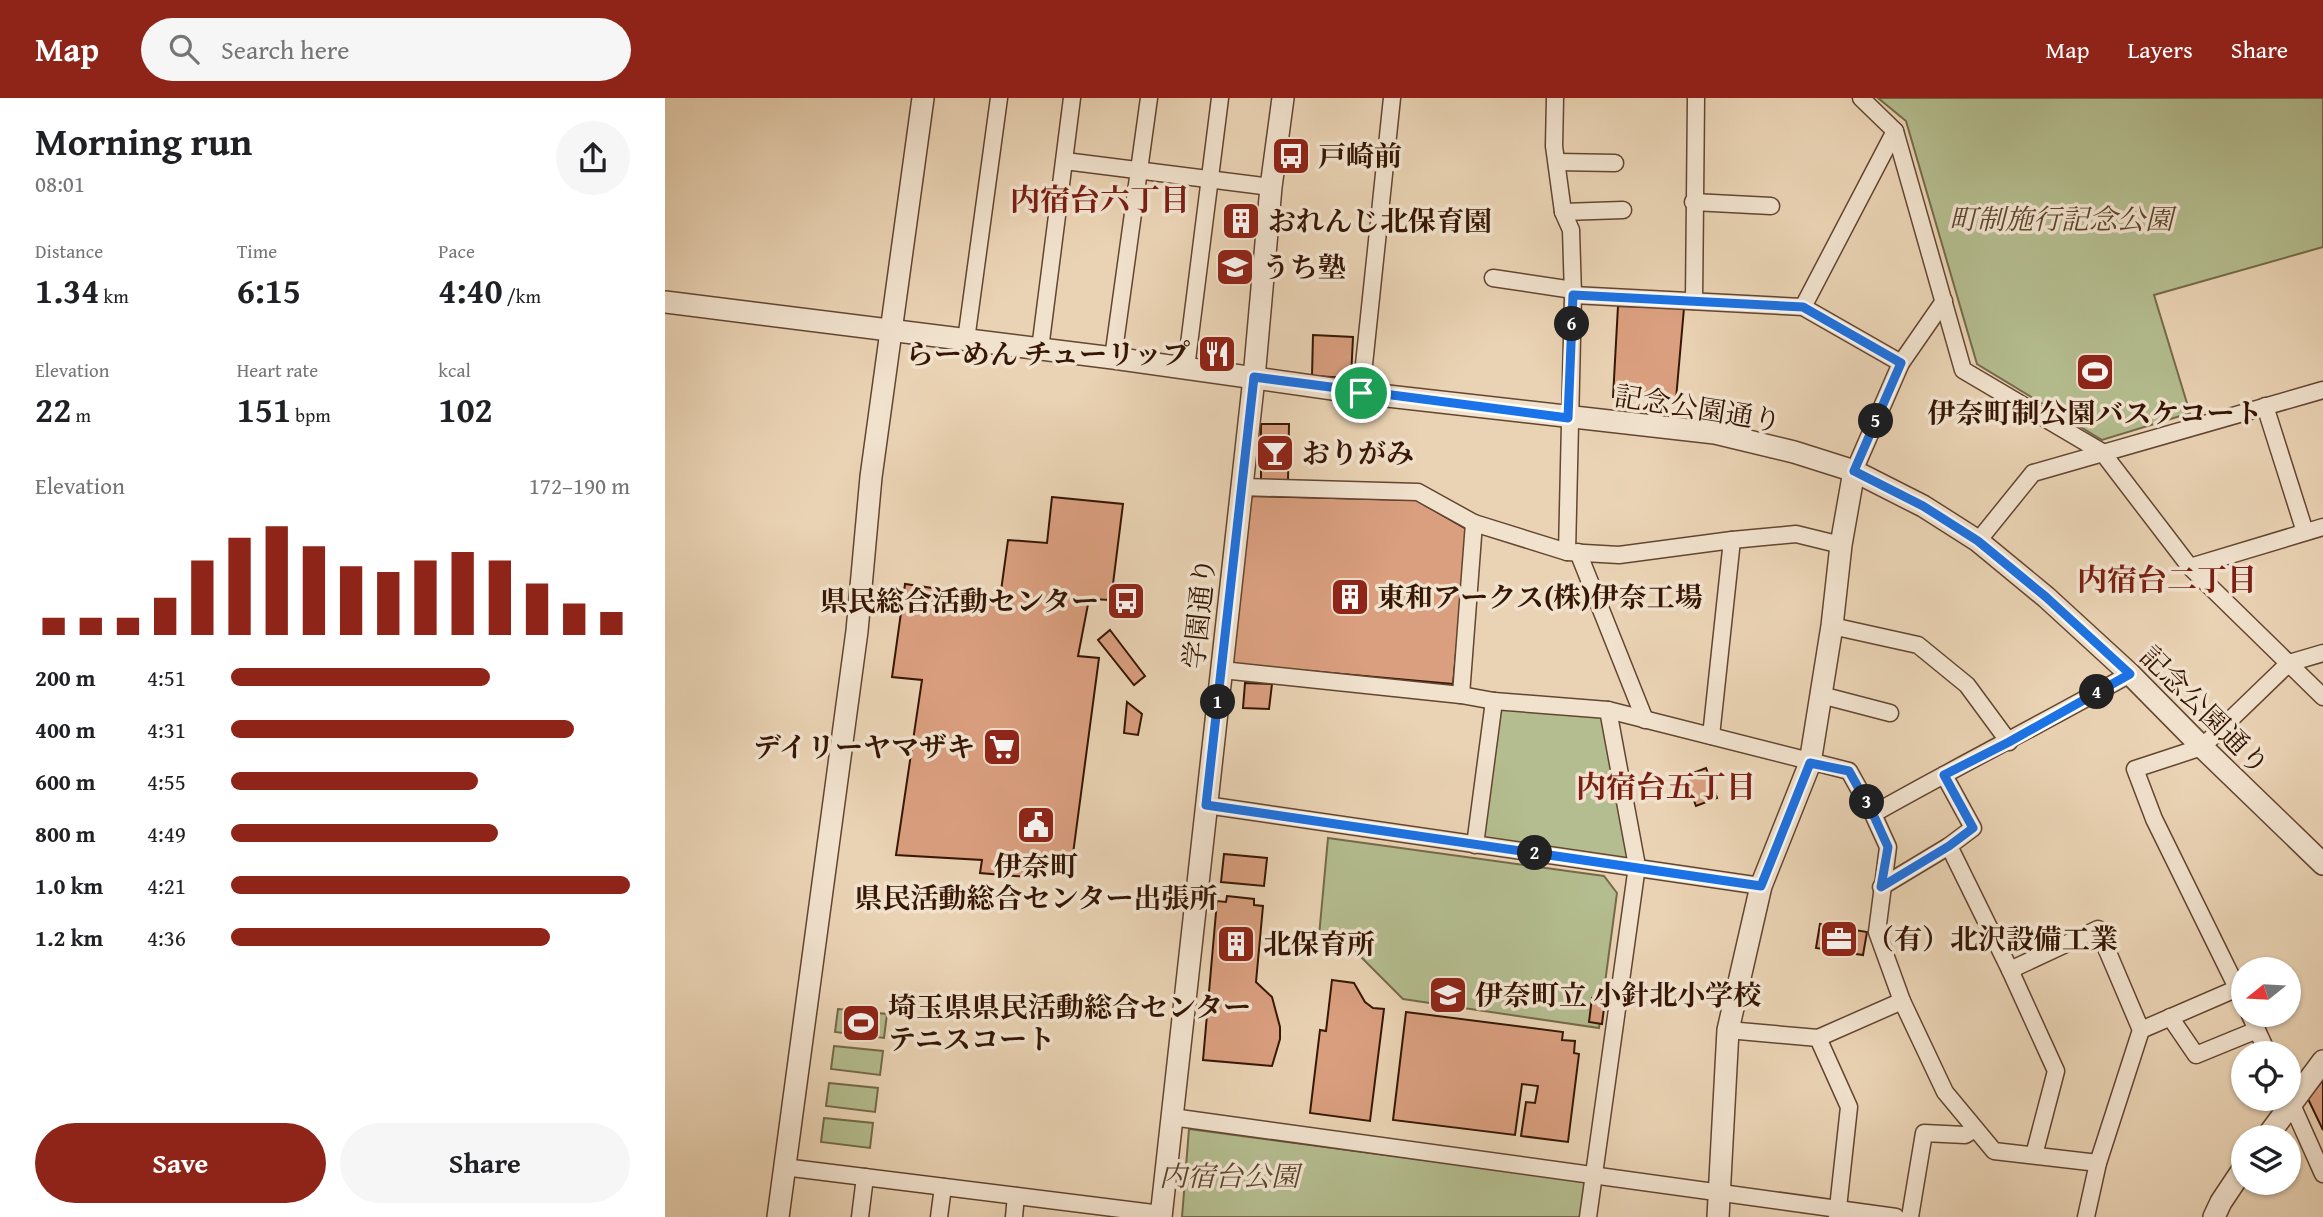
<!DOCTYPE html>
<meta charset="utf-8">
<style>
body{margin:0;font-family:"Gentium Book Plus","Noto Serif JP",serif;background:#f6f6f6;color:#202124;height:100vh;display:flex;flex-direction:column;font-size:26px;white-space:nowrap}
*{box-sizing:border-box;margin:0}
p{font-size:23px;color:#757577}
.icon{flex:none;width:38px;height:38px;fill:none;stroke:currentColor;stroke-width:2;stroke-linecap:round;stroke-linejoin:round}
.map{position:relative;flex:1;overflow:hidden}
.side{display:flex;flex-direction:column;background:#fff;width:665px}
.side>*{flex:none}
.needle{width:46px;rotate:252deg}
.buttons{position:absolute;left:1566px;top:859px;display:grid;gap:14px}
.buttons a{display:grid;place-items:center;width:70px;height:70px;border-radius:50%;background:#fff;box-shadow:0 2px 5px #0004;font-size:35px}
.pin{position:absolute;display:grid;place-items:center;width:60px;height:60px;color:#fff;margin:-30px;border:4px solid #fff;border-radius:50%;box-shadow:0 2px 7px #0007}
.km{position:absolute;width:35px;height:35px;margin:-18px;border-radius:50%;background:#222;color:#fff;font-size:19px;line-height:35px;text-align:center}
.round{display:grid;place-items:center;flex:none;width:74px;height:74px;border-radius:37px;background:#f6f6f6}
.overview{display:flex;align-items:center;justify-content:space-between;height:119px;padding:0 35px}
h1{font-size:38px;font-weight:600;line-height:52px}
.stats{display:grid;grid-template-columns:repeat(3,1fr);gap:10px;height:119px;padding:7px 35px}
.stats div{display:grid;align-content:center}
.stats b{font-size:35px;font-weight:600}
.stats small{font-size:19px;font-weight:400}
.stats p{font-size:19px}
.chart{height:196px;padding:14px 35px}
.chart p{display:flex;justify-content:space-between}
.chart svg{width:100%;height:126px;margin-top:7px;stroke:#8f2418;stroke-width:6}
.action{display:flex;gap:14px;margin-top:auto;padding:14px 35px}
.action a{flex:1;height:80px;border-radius:42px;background:#8f2418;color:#fff;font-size:28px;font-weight:600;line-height:80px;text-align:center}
.action a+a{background:#f6f6f6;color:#202124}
ul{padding:0 35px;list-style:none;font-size:23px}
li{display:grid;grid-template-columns:112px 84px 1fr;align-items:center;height:52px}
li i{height:18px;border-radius:9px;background:#8f2418}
header{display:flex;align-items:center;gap:42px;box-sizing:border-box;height:98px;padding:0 35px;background:#8f2418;color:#fff}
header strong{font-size:33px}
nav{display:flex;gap:38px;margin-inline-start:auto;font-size:24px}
.search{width:490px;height:63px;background:#f6f6f6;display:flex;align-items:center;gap:18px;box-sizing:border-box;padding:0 24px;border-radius:38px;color:#757577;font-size:26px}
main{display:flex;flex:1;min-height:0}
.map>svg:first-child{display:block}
.green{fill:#b4bd8f;stroke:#756a4a;stroke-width:2}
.building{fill:#da9f7f;stroke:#361604;stroke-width:2}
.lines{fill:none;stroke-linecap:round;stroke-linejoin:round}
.minor-casing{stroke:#634530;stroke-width:19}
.tertiary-casing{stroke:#634530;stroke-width:24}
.minor{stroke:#f1e2ce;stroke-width:16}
.tertiary{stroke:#f1e2ce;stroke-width:21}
.route-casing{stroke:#fff;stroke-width:14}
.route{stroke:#1a73e8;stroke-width:9}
.labels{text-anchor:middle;stroke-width:7;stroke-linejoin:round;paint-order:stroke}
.poi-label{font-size:28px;font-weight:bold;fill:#361604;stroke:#f1e2ce;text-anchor:start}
.park-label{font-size:28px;font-style:italic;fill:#5c482e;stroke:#f1e2ce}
.street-label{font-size:28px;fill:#361604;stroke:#f1e2ce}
.neighbourhood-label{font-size:30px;font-weight:bold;fill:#7a1f14;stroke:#f1e2ce}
</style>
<header>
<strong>Map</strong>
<div class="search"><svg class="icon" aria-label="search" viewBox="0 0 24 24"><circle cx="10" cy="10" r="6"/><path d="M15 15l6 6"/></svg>Search here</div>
<nav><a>Map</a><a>Layers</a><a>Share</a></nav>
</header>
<main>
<section class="side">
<div class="overview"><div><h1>Morning run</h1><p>08:01</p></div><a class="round"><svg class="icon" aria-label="share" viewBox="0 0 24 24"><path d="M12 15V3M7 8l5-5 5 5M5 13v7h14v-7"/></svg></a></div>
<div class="stats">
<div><p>Distance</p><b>1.34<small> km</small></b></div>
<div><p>Time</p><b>6:15</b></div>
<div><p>Pace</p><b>4:40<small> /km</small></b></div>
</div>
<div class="stats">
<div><p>Elevation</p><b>22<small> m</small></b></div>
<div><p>Heart rate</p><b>151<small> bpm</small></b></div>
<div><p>kcal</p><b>102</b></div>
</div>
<div class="chart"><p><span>Elevation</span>172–190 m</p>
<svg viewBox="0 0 160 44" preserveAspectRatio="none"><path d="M5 44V38M15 44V38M25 44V38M35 44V31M45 44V18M55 44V10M65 44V6M75 44V13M85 44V20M95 44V22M105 44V18M115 44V15M125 44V18M135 44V26M145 44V33M155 44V36"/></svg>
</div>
<ul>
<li><b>200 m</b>4:51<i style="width:65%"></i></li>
<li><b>400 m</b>4:31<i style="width:86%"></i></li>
<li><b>600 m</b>4:55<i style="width:62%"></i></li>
<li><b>800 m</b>4:49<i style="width:67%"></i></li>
<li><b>1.0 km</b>4:21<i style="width:100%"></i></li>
<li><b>1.2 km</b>4:36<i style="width:80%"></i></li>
</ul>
<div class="action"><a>Save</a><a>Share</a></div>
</section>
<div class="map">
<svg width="1658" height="1119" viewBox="0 0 1658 1119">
<rect width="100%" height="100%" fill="#ead3b4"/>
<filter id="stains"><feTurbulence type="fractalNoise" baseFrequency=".00286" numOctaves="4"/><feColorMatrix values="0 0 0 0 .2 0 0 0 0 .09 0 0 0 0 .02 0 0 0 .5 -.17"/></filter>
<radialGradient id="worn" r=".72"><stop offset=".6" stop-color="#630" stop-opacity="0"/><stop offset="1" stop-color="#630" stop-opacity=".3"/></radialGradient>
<g class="green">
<polygon points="1213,0 1658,0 1658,149 1489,197 1525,315 1437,342 1312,266 1241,23"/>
<polygon points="829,603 943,612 972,768 810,747"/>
<polygon points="663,740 939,778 952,795 934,930 738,901 677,840 654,838"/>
<polygon points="173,911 222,916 219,940 170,934"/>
<polygon points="169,948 218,953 215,977 166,971"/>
<polygon points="164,985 213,990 210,1014 161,1008"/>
<polygon points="159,1020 208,1025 205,1050 156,1044"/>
<polygon points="524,1031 920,1083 916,1119 517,1119"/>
</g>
<g class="building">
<polygon points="567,105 589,107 585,140 563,138"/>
<polygon points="953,208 1019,210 1011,301 948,299"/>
<polygon points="648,237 688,239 686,280 647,278"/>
<polygon points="541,243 567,246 564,269 538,266"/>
<polygon points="596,326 624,326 623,383 596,383"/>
<polygon points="585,398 751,402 803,432 788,586 567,566"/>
<polygon points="387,399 458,406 446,502 424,501 413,558 434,560 406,771 362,766 362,779 315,775 317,762 231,757 257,582 227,579 240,486 335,500 343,442 382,445"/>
<polygon points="445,532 480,578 469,587 433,542"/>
<polygon points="580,585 607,586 604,611 578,610"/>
<polygon points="462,604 477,616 473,637 459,635"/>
<polygon points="1041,670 1052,700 1031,708 1020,678"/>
<polygon points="559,756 602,760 599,788 556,784"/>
<polygon points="562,798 589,801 589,807 598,808 591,884 607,899 615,929 615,941 607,968 538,962 552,803 561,804"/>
<polygon points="1155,826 1202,834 1198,857 1151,850"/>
<polygon points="667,882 689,885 700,904 708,910 719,911 705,1023 645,1015 655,932 661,933"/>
<polygon points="927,900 940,902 937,926 924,924"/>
<polygon points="741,914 898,934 897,942 910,943 909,955 914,956 903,1044 856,1038 861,1004 870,1005 873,988 857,986 850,1037 728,1022"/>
<polygon points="1658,982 1658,1032 1643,1001"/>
</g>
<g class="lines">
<defs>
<g id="minor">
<polyline points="890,0 889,48 898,114 906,132 908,197 902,454"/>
<polyline points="1196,0 1230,33 1298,272 1437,354 1525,469 1658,599"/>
<polyline points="400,63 606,89"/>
<polyline points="892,64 950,65"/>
<polyline points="1028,104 1106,108"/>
<polyline points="898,114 958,112"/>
<polyline points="828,180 908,192"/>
<polyline points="908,197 1138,209 1236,265"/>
<polyline points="1029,203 1031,0"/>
<polyline points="1138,209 1230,33"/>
<polyline points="301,242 334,0"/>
<polyline points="375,251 407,0"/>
<polyline points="448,260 484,0"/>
<polyline points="521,270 555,0"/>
<polyline points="696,295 727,0"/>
<polyline points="1600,308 1640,434"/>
<polyline points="1189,373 1236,265 1279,203"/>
<polyline points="576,389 753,394 809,425 902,454 954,457 1067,442 1131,436 1176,447"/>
<polyline points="1313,443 1368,375 1658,292"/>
<polyline points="913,454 980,622"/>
<polyline points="1525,469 1658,429"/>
<polyline points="1167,528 1253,547 1302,587 1344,644"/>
<polyline points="557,572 796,597 829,603 943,612 1184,673 1208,716 1223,749 1212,834 1237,903 1280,994 1329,1053 1433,1065"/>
<polyline points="796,597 809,425"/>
<polyline points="1156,597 1225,615"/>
<polyline points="1046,638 1067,442"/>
<polyline points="541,707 1096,788"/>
<path d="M1208,716C1293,668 1380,624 1465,576"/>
<polyline points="810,747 829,603"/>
<polyline points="1284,748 1345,872 1391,973 1369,1057"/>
<polyline points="1216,789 1284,748 1308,730 1279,677"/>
<polyline points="1345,872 1433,831 1476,932 1433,1065 1421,1119"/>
<polyline points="1578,902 1489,721 1470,671 1537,649 1624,565 1658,555"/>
<polyline points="1585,917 1603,956"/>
<polyline points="1505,919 1531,957 1592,932"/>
<polyline points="1063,932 1153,940 1237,903"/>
<polyline points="1476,932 1573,890"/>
<polyline points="1153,940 1184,1009 1172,1119"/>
<polyline points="1624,1000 1658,1076"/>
<polyline points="507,1019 1231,1119"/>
<polyline points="119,1069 496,1116"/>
<polyline points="195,1119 200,1079"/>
<polyline points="274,1119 278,1089"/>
<polyline points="349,1119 351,1098"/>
<polyline points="923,1119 972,768 943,612"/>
<polyline points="1245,1119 1259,1035 1300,1037 1310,1031"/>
</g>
<g id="tertiary">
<polyline points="0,204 448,260 696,295 1050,335 1129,354 1189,373 1258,408 1313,443 1381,499 1465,576 1537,649 1658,766"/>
<polyline points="1601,1040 1658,963"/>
<polyline points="113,1119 192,533 206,379 258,0"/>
<polyline points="496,1119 589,280 606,89 618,0"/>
<polyline points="1053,1119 1063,932 1096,788 1145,665 1167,528 1176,447 1189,373"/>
<polyline points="1549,1119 1556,1104 1578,1071"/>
</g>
</defs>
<use href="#minor" class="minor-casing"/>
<use href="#tertiary" class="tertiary-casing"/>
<use href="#minor" class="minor"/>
<use href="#tertiary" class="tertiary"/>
</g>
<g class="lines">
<defs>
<polygon id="route" points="908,197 1138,209 1236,265 1189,373 1258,408 1313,443 1381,499 1465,576 1344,644 1279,677 1308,730 1284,748 1216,789 1223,749 1208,716 1184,673 1145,665 1096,788 541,707 589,279 903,320"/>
</defs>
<use href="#route" class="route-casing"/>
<use href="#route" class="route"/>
</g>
<defs>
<symbol id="bus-square" viewBox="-11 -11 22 22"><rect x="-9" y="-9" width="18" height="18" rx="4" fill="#8f2418" stroke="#f1e2ce"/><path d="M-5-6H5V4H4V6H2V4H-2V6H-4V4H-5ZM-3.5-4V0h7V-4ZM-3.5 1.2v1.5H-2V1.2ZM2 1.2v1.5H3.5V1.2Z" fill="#fff"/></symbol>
<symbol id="building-square" viewBox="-11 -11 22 22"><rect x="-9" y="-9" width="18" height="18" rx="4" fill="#8f2418" stroke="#f1e2ce"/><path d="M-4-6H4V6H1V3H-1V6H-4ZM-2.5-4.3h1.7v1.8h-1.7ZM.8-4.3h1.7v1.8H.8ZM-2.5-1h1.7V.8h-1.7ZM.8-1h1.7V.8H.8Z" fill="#fff"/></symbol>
<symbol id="school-square" viewBox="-11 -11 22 22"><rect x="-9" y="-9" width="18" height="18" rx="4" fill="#8f2418" stroke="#f1e2ce"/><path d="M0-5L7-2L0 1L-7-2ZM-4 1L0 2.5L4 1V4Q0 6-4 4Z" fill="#fff"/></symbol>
<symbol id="restaurant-square" viewBox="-11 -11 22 22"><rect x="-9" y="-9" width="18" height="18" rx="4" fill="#8f2418" stroke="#f1e2ce"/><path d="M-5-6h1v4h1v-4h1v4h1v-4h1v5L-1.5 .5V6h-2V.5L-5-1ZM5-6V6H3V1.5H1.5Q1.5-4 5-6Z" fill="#fff"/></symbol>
<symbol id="stadium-square" viewBox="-11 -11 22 22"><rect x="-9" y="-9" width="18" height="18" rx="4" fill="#8f2418" stroke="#f1e2ce"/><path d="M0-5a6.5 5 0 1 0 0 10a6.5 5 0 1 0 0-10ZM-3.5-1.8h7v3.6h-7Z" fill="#fff"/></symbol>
<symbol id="bar-square" viewBox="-11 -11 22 22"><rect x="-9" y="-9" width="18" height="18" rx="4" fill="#8f2418" stroke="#f1e2ce"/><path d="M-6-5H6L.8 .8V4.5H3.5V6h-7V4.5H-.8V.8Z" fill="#fff"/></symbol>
<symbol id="supermarket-square" viewBox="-11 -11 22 22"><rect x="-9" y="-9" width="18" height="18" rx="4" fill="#8f2418" stroke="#f1e2ce"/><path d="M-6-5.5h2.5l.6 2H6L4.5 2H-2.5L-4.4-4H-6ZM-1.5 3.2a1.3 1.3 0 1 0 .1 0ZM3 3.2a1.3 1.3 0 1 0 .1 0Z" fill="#fff"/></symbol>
<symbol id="civic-square" viewBox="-11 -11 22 22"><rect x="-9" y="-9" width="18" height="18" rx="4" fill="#8f2418" stroke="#f1e2ce"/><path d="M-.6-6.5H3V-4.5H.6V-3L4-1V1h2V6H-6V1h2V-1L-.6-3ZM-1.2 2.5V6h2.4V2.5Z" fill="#fff"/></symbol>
<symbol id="office-square" viewBox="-11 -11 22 22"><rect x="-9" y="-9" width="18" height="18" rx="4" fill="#8f2418" stroke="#f1e2ce"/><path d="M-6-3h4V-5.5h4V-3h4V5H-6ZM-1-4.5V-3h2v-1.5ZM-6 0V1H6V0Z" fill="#fff"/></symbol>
</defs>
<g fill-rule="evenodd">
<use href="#bus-square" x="604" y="36" width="44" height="44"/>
<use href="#building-square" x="554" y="101" width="44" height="44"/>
<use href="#school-square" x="548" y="147" width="44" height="44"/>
<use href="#restaurant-square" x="530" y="234" width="44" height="44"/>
<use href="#stadium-square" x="1408" y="252" width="44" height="44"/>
<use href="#bar-square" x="588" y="333" width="44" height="44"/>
<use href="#building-square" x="663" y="477" width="44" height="44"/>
<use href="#bus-square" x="439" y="481" width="44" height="44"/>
<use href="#supermarket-square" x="315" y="627" width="44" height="44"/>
<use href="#civic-square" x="349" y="705" width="44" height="44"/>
<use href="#office-square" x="1152" y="819" width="44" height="44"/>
<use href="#building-square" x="549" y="824" width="44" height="44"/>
<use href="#school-square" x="761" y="875" width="44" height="44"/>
<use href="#stadium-square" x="174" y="903" width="44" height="44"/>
</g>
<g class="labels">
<g class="poi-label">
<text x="653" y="68">戸崎前</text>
<text x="603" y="133">おれんじ北保育園</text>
<text x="597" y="179">うち塾</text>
<text x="525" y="266" text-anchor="end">らーめん チューリップ</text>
<text x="1430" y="325" text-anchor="middle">伊奈町制公園バスケコート</text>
<text x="637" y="365">おりがみ</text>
<text x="712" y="509">東和アークス(株)伊奈工場</text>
<text x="434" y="513" text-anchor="end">県民総合活動センター</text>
<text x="310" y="659" text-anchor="end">デイリーヤマザキ</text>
<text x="371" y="778" text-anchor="middle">伊奈町<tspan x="371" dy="32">県民活動総合センター出張所</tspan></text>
<text x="1201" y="851">（有）北沢設備工業</text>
<text x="598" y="856">北保育所</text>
<text x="810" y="907">伊奈町立 小針北小学校</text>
<text x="223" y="919">埼玉県県民活動総合センター<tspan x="223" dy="32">テニスコート</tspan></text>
</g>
<g class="park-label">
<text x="1396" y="131">町制施行記念公園</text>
<text x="564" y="1088">内宿台公園</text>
</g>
<g class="street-label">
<text transform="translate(1033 310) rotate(9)" y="10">記念公園通り</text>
<text transform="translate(534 515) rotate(-84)" y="10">学園通り</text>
<text transform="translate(1540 612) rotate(45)" y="10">記念公園通り</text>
</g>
<g class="neighbourhood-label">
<text x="435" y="112">内宿台六丁目</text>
<text x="1502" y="492">内宿台二丁目</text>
<text x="1001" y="699">内宿台五丁目</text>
</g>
</g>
<rect width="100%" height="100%" filter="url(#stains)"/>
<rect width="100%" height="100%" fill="url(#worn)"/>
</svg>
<div class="buttons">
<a><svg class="needle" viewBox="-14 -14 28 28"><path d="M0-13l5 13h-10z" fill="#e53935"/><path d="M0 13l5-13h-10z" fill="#757577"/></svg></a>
<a><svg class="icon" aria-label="locate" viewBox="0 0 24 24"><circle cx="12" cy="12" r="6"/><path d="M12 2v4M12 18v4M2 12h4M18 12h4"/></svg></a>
<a><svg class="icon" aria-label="layers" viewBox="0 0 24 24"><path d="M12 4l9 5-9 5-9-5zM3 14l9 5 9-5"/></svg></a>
</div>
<div class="pin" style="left:696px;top:295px;background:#1e9e55"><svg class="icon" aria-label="arrive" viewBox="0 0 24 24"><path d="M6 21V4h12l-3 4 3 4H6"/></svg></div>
<b class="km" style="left:553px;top:604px">1</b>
<b class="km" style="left:870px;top:755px">2</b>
<b class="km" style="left:1202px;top:704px">3</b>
<b class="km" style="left:1432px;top:594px">4</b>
<b class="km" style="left:1211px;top:323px">5</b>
<b class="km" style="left:907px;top:226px">6</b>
</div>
</main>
